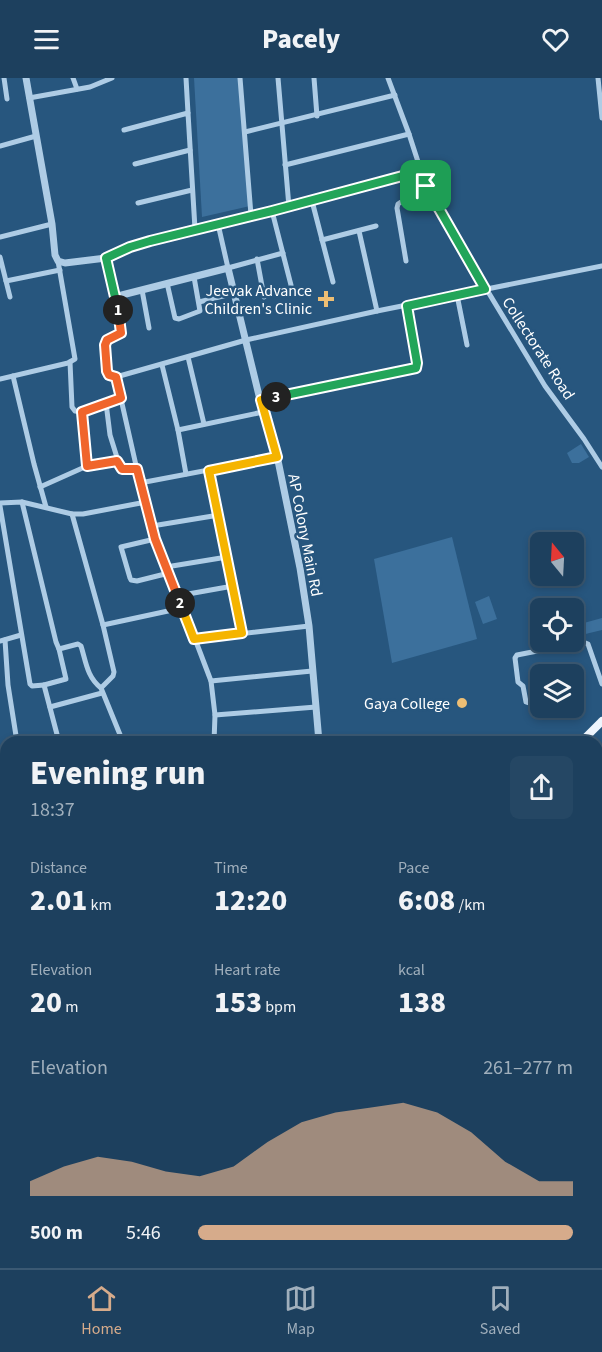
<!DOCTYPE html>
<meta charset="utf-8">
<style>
body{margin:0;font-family:"Source Sans 3",sans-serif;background:#254764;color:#f1f3f6;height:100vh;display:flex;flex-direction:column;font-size:22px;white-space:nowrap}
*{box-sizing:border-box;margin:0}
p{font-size:20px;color:#a0afbc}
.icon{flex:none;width:33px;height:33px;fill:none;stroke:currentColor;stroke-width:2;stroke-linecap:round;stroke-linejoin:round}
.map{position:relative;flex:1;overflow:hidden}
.drawer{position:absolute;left:0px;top:658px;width:603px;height:532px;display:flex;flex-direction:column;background:#1d405e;border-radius:18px 18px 0 0;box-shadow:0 3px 9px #0003,0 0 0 2px #3b5973}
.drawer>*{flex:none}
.needle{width:39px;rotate:342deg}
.tools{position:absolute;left:530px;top:454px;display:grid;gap:12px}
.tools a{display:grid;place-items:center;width:54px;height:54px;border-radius:9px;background:#1d405e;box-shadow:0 3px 9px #0003,0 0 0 2px #3b5973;font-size:30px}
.pin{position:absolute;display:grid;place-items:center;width:51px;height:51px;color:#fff;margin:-26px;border-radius:12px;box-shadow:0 3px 9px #0006}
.km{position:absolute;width:30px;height:30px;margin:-15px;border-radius:50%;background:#222;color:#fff;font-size:16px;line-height:30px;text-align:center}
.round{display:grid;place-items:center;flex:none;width:63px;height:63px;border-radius:9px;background:#254764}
.head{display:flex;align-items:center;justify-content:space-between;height:102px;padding:0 30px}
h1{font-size:33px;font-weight:800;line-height:45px}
.stats{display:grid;grid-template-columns:repeat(3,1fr);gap:9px;height:102px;padding:6px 30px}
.stats div{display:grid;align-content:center}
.stats b{font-size:30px;font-weight:800}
.stats small{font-size:16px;font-weight:400}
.stats p{font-size:16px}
.chart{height:168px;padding:12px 30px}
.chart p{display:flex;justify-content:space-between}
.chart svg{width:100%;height:108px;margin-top:6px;fill:#d6ab8b;opacity:.7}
ul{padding:0 30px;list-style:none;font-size:20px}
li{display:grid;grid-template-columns:96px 72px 1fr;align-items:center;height:45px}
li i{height:15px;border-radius:8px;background:#d6ab8b}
header{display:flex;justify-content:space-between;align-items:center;height:78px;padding:0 30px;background:#1d405e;font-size:27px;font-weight:800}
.dock{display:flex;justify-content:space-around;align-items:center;height:84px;border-top:2px solid #3b5973;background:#1d405e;font-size:16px;color:#a0afbc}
.dock a{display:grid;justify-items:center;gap:3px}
.dock .active{color:#d6ab8b}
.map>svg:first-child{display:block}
.green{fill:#3c709c}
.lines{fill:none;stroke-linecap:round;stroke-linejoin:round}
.minor{stroke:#aecce5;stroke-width:5}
.tertiary{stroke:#aecce5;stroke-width:7}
.primary{stroke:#eef5fd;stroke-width:8}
.split-1-casing{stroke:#fff;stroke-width:12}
.split-2-casing{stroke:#fff;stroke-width:12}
.split-3-casing{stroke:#fff;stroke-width:12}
.split-4-casing{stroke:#fff;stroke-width:12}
.split-1{stroke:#22a559;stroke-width:8}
.split-2{stroke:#f0652b;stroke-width:8}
.split-3{stroke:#f5b400;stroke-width:8}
.split-4{stroke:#22a559;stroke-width:8}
.poi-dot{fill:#edbe74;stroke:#27567e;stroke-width:2}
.labels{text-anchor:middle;stroke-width:5;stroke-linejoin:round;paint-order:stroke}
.poi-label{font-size:16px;fill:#fff;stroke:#27567e;text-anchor:end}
.street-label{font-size:16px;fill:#fff;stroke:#27567e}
</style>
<header><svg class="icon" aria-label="menu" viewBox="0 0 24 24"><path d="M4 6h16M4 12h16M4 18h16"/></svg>Pacely<svg class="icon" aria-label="heart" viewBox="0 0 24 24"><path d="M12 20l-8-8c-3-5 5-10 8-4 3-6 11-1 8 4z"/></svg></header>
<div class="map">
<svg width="602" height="1190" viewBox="0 0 602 1190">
<rect width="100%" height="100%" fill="#27567e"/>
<g class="green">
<polygon points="194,0 240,0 250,128 202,139"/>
<polygon points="581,366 589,379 579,385 572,385 567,375"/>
<polygon points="452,459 477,561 392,585 374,481"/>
<polygon points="489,518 497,541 483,546 475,524"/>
<polygon points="602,540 602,552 573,559 573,548"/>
<polygon points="602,876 602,982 597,974 597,879"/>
</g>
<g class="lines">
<g class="minor">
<polyline points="4,0 7,21"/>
<polyline points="73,0 77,11"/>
<polyline points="186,0 188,35"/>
<polyline points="240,0 251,137"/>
<polyline points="278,0 289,129"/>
<polyline points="314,0 317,38"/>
<polyline points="388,0 409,56 421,93"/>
<polyline points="598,0 602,40"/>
<polyline points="29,20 90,9 112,0"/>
<polyline points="124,52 188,35 195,151"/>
<polyline points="245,54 395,17"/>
<polyline points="0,68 36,58"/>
<polyline points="135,86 190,72"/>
<polyline points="285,87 409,56"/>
<polyline points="312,123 333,204"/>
<polyline points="138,125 192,112"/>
<polyline points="272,133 292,211"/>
<polyline points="218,146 228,190 283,175"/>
<polyline points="359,153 377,233"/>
<polyline points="0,159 52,146"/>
<polyline points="322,162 376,148"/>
<polyline points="0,179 10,219"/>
<polyline points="106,180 116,175 150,163 272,133 421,93 432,121 545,308 584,361 602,389"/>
<polyline points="257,181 264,219"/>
<polyline points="406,183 397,130 398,126 401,124 432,121"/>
<polyline points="6,203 60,192"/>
<polyline points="167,205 175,240 179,241 200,233 194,199"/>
<polyline points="142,212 149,250"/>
<polyline points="457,217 467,267"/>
<polyline points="116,218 121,255 107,262 106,267 108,296 116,299 246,262 377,233 602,188"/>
<polyline points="199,224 235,215"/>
<polyline points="188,279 204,346"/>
<polyline points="70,284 72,329 75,333 82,334 87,388"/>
<polyline points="162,287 178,352 186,396"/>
<polyline points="13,298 34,386 46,429"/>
<polyline points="116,299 140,405"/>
<polyline points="0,301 68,285 75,281 58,183"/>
<polyline points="261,322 416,289 417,285 407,228"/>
<polyline points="106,325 110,357 120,389 122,391 137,391"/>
<polyline points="82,334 121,320"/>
<polyline points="178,352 263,334"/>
<polyline points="209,393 242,555"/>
<polyline points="40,409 87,388 117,383"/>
<path d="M22,424L56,564L59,571L78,566L81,568C86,584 87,599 101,610L123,664"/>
<polyline points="146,424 152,448 219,437"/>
<polyline points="0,425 22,424 72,436 83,436 146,424 140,405 277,379"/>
<polyline points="0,428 30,606 32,608 44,607"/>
<polyline points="72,436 103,547 114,594 113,598 101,610"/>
<polyline points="152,448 211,603 215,637 214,664"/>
<polyline points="155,461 121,469 130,500 131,502 137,503 169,495"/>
<polyline points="166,489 227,479"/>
<polyline points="177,518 233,508"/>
<polyline points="103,547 182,530"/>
<polyline points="194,561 309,548"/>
<polyline points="5,562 8,607 17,664"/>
<polyline points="0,563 21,557"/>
<polyline points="211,603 312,593"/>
<polyline points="535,627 526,624 523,608 518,604 515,580 517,577 583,564 588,566 602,606"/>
<polyline points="50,629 102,615"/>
<polyline points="215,637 316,629"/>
<polyline points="24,664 57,659"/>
<polyline points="59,664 44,607 66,601 59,571"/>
<polyline points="135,664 214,660"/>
<polyline points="597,711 602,721"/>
<polyline points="0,712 6,711"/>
<polyline points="602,725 602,740"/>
<polyline points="597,755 602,754"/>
<polyline points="0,759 6,794"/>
<polyline points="602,778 597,779 602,803"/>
<polyline points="0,814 6,813"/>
<polyline points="597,875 602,871"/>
<polyline points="0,969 6,968"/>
<polyline points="597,985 602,990"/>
<polyline points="0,1026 6,1024"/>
<polyline points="597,1108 602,1104"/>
<polyline points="597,1109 602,1117"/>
<polyline points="0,1119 6,1138"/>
<polyline points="0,1152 6,1150"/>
<polyline points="602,1157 598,1162 602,1177"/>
<polyline points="249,1185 253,1190"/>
<polyline points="578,1185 581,1190"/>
<polyline points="536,1190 537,1185"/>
<polyline points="589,1190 602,1184"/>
</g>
<g class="tertiary">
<polyline points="26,0 52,146 55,177 58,183 65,185 106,180 114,213 118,218 228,190 263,334 274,363 300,490 309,548 319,664"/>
<polyline points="597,1080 602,1077"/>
<polyline points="439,1190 446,1185"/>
</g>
<g class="primary">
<polyline points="581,664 602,643"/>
<polyline points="36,1190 41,1185"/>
</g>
</g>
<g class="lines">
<defs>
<polyline id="split-1" points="118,232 106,180 130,169 150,163 272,133 421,93 426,108"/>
<polyline id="split-2" points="118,232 121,255 107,262 105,267 107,293 109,297 116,299 121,320 82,334 87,388 117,383 122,391 137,391 155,461 180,525"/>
<polyline id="split-3" points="180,525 194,561 242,555 209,393 277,379 261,322 276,319"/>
<polyline id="split-4" points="276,319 416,290 417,285 407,228 485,211 426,108"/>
</defs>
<use href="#split-1" class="split-1-casing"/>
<use href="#split-2" class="split-2-casing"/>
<use href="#split-3" class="split-3-casing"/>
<use href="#split-4" class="split-4-casing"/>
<use href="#split-1" class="split-1"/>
<use href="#split-2" class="split-2"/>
<use href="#split-3" class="split-3"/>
<use href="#split-4" class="split-4"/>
</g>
<g class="poi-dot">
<path d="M323 212h6v6h6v6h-6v6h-6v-6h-6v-6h6z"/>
<circle cx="462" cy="625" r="6"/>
</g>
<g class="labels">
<g class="poi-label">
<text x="312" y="218">Jeevak Advance<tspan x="312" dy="18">Children's Clinic</tspan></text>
<text x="450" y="631">Gaya College</text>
</g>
<g class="street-label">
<text transform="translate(539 270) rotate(57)" y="6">Collectorate Road</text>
<text transform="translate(306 457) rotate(79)" y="6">AP Colony Main Rd</text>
</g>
</g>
</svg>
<div class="tools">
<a><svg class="needle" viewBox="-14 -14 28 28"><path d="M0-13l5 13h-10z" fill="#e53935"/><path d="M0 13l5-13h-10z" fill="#a0afbc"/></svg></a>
<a><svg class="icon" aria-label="locate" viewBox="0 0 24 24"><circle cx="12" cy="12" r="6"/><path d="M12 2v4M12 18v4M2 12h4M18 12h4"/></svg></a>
<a><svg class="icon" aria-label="layers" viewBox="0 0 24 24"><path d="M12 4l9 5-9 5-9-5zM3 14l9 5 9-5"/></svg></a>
</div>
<div class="pin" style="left:426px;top:108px;background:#1e9e55"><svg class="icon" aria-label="arrive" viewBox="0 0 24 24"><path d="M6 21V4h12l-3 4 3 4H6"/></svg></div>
<b class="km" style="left:118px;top:232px">1</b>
<b class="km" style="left:180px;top:525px">2</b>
<b class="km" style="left:276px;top:319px">3</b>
<section class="drawer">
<div class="head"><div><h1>Evening run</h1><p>18:37</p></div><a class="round"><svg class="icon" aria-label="share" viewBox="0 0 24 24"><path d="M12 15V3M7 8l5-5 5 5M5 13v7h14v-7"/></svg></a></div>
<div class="stats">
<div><p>Distance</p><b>2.01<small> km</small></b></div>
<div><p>Time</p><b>12:20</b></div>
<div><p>Pace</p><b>6:08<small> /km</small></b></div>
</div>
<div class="stats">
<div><p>Elevation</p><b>20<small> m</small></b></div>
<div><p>Heart rate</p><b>153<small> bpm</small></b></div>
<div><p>kcal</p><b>138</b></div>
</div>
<div class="chart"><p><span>Elevation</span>261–277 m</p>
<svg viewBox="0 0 160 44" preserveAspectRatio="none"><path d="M0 44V38L10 32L20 28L30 30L40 34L50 36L60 32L70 22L80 14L90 10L100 8L110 6L120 10L130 18L140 30L150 38L160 38V44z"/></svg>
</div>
<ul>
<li><b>500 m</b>5:46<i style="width:100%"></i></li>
</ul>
</section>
</div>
<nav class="dock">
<a class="active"><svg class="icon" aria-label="home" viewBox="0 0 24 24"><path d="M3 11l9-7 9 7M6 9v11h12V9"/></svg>Home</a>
<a><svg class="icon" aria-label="map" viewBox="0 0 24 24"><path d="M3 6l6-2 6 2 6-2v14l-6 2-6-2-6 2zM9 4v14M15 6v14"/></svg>Map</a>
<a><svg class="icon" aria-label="saved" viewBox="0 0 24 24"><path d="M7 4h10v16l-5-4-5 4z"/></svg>Saved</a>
</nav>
